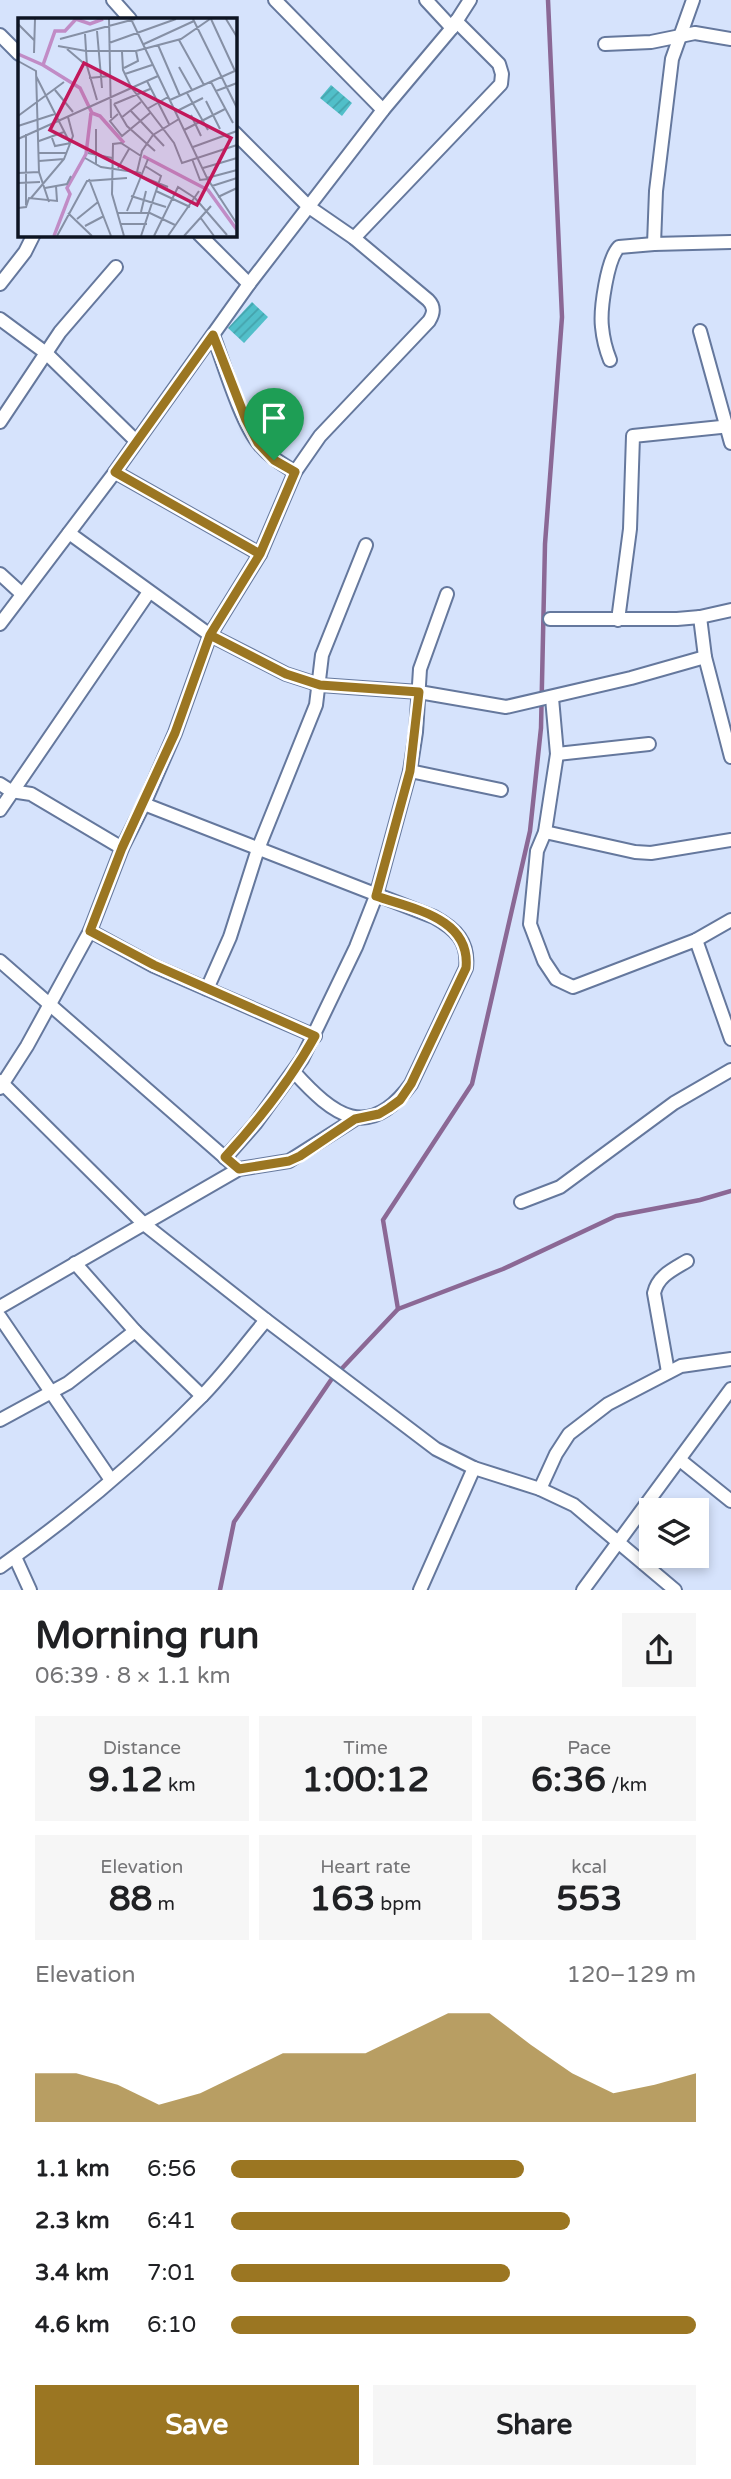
<!DOCTYPE html>
<meta charset="utf-8">
<style>
body{margin:0;font-family:"Varela Round",sans-serif;background:#f6f6f6;color:#202124;height:100vh;display:flex;flex-direction:column;font-size:26px;white-space:nowrap}
*{box-sizing:border-box;margin:0}
p{font-size:23px;color:#757577}
.icon{flex:none;width:38px;height:38px;fill:none;stroke:currentColor;stroke-width:2;stroke-linecap:round;stroke-linejoin:round}
.map{position:relative;height:1590px;overflow:hidden}
.sheet{display:flex;flex-direction:column;background:#fff;flex:1}
.sheet>*{flex:none}
.buttons{position:absolute;left:639px;top:1498px;display:grid;gap:14px}
.buttons a{display:grid;place-items:center;width:70px;height:70px;border-radius:0px;background:#fff;box-shadow:0 4px 10px #0003;font-size:35px}
.pin{position:absolute;display:grid;place-items:center;width:60px;height:60px;color:#fff;margin:-72px -30px;border-radius:50% 50% 50% 0;rotate:-45deg;box-shadow:0 0 7px #0007}
.pin .icon{rotate:45deg}
.round{display:grid;place-items:center;flex:none;width:74px;height:74px;border-radius:0px;background:#f6f6f6}
.headline{display:flex;align-items:center;justify-content:space-between;height:119px;padding:0 35px}
h1{font-size:38px;font-weight:800;line-height:52px}
.metrics{display:grid;grid-template-columns:repeat(3,1fr);gap:10px;height:119px;padding:7px 35px}
.metrics div{display:grid;align-content:center;border-radius:0px;background:#f6f6f6;text-align:center}
.metrics b{font-size:35px;font-weight:800}
.metrics small{font-size:19px;font-weight:400}
.metrics p{font-size:19px}
.chart{height:196px;padding:14px 35px}
.chart p{display:flex;justify-content:space-between}
.chart svg{width:100%;height:126px;margin-top:7px;fill:#9b7622;opacity:.7}
.action{display:flex;gap:14px;margin-top:auto;padding:14px 35px}
.action a{flex:1;height:80px;border-radius:0px;background:#9b7622;color:#fff;font-size:28px;font-weight:800;line-height:80px;text-align:center}
.action a+a{background:#f6f6f6;color:#202124}
ul{padding:0 35px;list-style:none;font-size:23px}
li{display:grid;grid-template-columns:112px 84px 1fr;align-items:center;height:52px}
li i{height:18px;border-radius:9px;background:#9b7622}
.map>svg:first-child{display:block}
.lines{fill:none;stroke-linecap:round;stroke-linejoin:round}
.stream{stroke:#8b6895;stroke-width:4.5}
.building{fill:url(#building-hatch)}
.street-casing{stroke:#65789d;stroke-width:16}
.street{stroke:#fff;stroke-width:12}
.route-casing{stroke:#fff;stroke-width:14}
.route{stroke:#9b7622;stroke-width:9}
.inset-river{fill:none;stroke:#c18cc6;stroke-width:3.5}
.inset-road{fill:none;stroke:#8690a5;stroke-width:2}
.view{fill:#c2185b;fill-opacity:0.15;stroke:#c2185b;stroke-width:3.5}
.inset-edge{fill:none;stroke:#0d1422;stroke-width:3.5}
</style>
<div class="map">
<svg width="731" height="1590" viewBox="0 0 731 1590">
<defs>
<pattern id="building-hatch" width="6" height="6" patternUnits="userSpaceOnUse" patternTransform="scale(1.75)"><rect width="6" height="6" fill="#51bfc9"/><path d="M-1 1l2-2M0 6l6-6M5 7l2-2" fill="none" stroke="#45a3ac"/></pattern>
</defs>
<rect width="100%" height="100%" fill="#d6e3fc"/>
<g class="lines">
<g class="stream">
<polyline points="398,1309 503,1269 616,1216 700,1200 731,1191"/>
<polyline points="220,1590 234,1522 331,1380 398,1309 383,1220 472,1084 530,831 541,728 545,544 562,317 548,0"/>
</g>
</g>
<g class="building">
<polygon points="331,85 352,103 342,116 320,98"/>
<polygon points="252,302 268,317 244,343 228,328"/>
</g>
<g class="lines">
<defs>
<g id="street">
<polyline points="113,0 130,19"/>
<polyline points="275,0 383,110"/>
<polyline points="426,0 452,28"/>
<polyline points="693,0 672,59 656,191 654,244 731,242"/>
<polyline points="0,35 19,54"/>
<polyline points="605,44 651,42 695,33 731,39"/>
<polyline points="199,234 249,284"/>
<polyline points="354,238 501,84 502,74 499,64 456,21"/>
<polyline points="0,284 25,252 34,234"/>
<polyline points="0,319 46,353 136,441"/>
<polyline points="700,331 731,443"/>
<path d="M213,335C224,364 241,423 260,445C270,457 282,464 295,472"/>
<path d="M610,360C606,350 603,338 602,327C600,310 607,259 619,247L654,244"/>
<polyline points="0,422 60,332 116,267"/>
<polyline points="115,472 260,554"/>
<polyline points="69,533 210,635 286,674 320,685 419,692 506,707 631,678 705,657"/>
<polyline points="0,574 22,594"/>
<polyline points="700,617 705,657 731,757"/>
<polyline points="550,619 677,619 700,617 731,610"/>
<polyline points="618,620 630,529 633,436 731,426"/>
<polyline points="0,624 115,472 249,284 383,110 452,28 470,0"/>
<polyline points="552,698 557,754 545,832 537,851 530,924 544,961 556,979 573,987 696,940 731,920"/>
<polyline points="557,754 649,744"/>
<polyline points="410,771 501,790"/>
<polyline points="0,784 11,791 31,794 122,848"/>
<path d="M144,804L434,917C456,929 469,942 466,968L411,1084C368,1143 333,1115 294,1072"/>
<polyline points="0,810 149,592"/>
<polyline points="545,832 635,852 651,853 731,840"/>
<polyline points="90,931 154,966 315,1036"/>
<polyline points="696,940 731,1039"/>
<polyline points="0,961 230,1162"/>
<polyline points="207,989 230,937 258,849 316,705 322,655 366,545"/>
<polyline points="0,1081 144,1224 266,1320 436,1449 474,1468 540,1489 574,1505 675,1590"/>
<path d="M0,1088L27,1046L90,931L122,848L144,804L175,733L210,635L260,554L295,472L320,436L429,321C434,313 435,307 428,300L354,238L309,207L234,132"/>
<polyline points="225,1158 255,1124 302,1059 356,947 376,896 410,771 416,732 420,669 447,594"/>
<polyline points="521,1202 560,1187 674,1103 731,1070"/>
<polyline points="75,1263 135,1331 202,1396"/>
<polyline points="0,1307 239,1169 289,1161 355,1119"/>
<polyline points="0,1317 111,1480"/>
<path d="M668,1372L654,1293C658,1276 672,1270 687,1261"/>
<polyline points="0,1420 68,1383 135,1331"/>
<polyline points="680,1460 731,1501"/>
<polyline points="540,1489 556,1454 569,1434 608,1404 681,1366 731,1359"/>
<polyline points="15,1557 30,1590"/>
<path d="M0,1567C71,1517 139,1460 200,1398C224,1374 244,1346 266,1320"/>
<polyline points="420,1590 474,1468"/>
<polyline points="583,1590 731,1389"/>
</g>
</defs>
<use href="#street" class="street-casing"/>
<use href="#street" class="street"/>
</g>
<g class="lines">
<defs>
<path id="route" d="M274,460L295,472L260,554L210,635L175,733L122,848L90,931L154,965L315,1036C290,1081 259,1120 225,1157L239,1169L289,1161L300,1156L355,1119L379,1114L389,1108L400,1100L411,1084L466,968C471,918 413,909 376,896L410,771L419,692L320,685L286,674L210,635L260,554L115,472L213,335L246,420L258,443L274,460"/>
</defs>
<use href="#route" class="route-casing"/>
<use href="#route" class="route"/>
</g>
<g transform="translate(18 18)">
<rect width="219" height="219" fill="#d6e3fc"/>
<path class="inset-river" d="M85,1L72,6L58,1L47,13H37L25,47L62,70L74,95L82,98L106,125M0,36L25,47M125,138L190,172L219,212M36,218L52,176L49,170L68,136L73,95"/>
<path class="inset-road" d="M91,1L93,100M113,1L189,160L219,206M175,1L219,90M193,1L217,53M208,1L219,19M0,6L16,22M79,13L84,70M67,16L69,48L79,82M42,21L117,1M161,22L186,67M91,25L158,1M126,26L176,3M140,27L162,78M40,28L68,33H118L163,21L192,1M49,31L69,48M104,34L105,52L113,69L156,125L164,145L219,127M16,35L17,1M0,43L18,53L21,154L31,184M161,49L174,72M106,50L120,43L118,33M107,56L134,47M18,58L52,125M71,60L92,58M129,63L151,106M193,64L215,105M37,72L55,94M198,73L219,65M169,75L190,112M152,82L219,52M188,83L202,111M96,86L109,108L137,133M96,86L132,71M129,91L150,79M112,92L146,128M157,94L185,80M100,96L92,103L104,118L132,95M173,97L183,118M0,98L46,64M103,100L123,84M0,108L37,96M78,111V147M166,112L207,91M8,116V187M34,120L37,128L53,125M0,121L140,58M21,123L46,114M175,129L219,113M21,135H48M70,135L94,140M67,140L83,149L123,155M174,141L182,162L190,161M21,143L46,141M100,150L111,131M185,150L219,140M119,154L124,133L135,117L161,101M0,155L21,154M122,158L150,169M189,160L219,152M71,161L93,218M0,165L22,164M194,168L219,160M27,170L49,166L53,158M138,173L172,189M113,178L148,189M200,179L219,170M13,180L46,141L55,118L50,99M0,190L8,189L11,180L39,183L38,168M109,193L130,141M123,194L128,173M50,195L74,218M99,195H132L157,207M182,199L196,218M59,201L80,184M102,206H129M67,208L86,198M39,218L69,163L109,160M106,218L94,176L95,126L103,125L123,138M123,218L143,158L127,148M136,218L160,169L177,180L209,217M150,218L181,173M166,218L193,188"/>
<path class="view" d="M66,45L213,120L179,187L32,112Z"/>
<rect width="219" height="219" class="inset-edge"/>
</g>
</svg>
<div class="buttons">
<a><svg class="icon" aria-label="layers" viewBox="0 0 24 24"><path d="M12 4l9 5-9 5-9-5zM3 14l9 5 9-5"/></svg></a>
</div>
<div class="pin" style="left:274px;top:460px;background:#1e9e55"><svg class="icon" aria-label="arrive" viewBox="0 0 24 24"><path d="M6 21V4h12l-3 4 3 4H6"/></svg></div>
</div>
<section class="sheet">
<div class="headline"><div><h1>Morning run</h1><p>06:39 · 8 × 1.1 km</p></div><a class="round"><svg class="icon" aria-label="share" viewBox="0 0 24 24"><path d="M12 15V3M7 8l5-5 5 5M5 13v7h14v-7"/></svg></a></div>
<div class="metrics">
<div><p>Distance</p><b>9.12<small> km</small></b></div>
<div><p>Time</p><b>1:00:12</b></div>
<div><p>Pace</p><b>6:36<small> /km</small></b></div>
</div>
<div class="metrics">
<div><p>Elevation</p><b>88<small> m</small></b></div>
<div><p>Heart rate</p><b>163<small> bpm</small></b></div>
<div><p>kcal</p><b>553</b></div>
</div>
<div class="chart"><p><span>Elevation</span>120–129 m</p>
<svg viewBox="0 0 160 44" preserveAspectRatio="none"><path d="M0 44V27L10 27L20 31L30 38L40 34L50 27L60 20L70 20L80 20L90 13L100 6L110 6L120 17L130 27L140 34L150 31L160 27V44z"/></svg>
</div>
<ul>
<li><b>1.1 km</b>6:56<i style="width:63%"></i></li>
<li><b>2.3 km</b>6:41<i style="width:73%"></i></li>
<li><b>3.4 km</b>7:01<i style="width:60%"></i></li>
<li><b>4.6 km</b>6:10<i style="width:100%"></i></li>
</ul>
<div class="action"><a>Save</a><a>Share</a></div>
</section>
